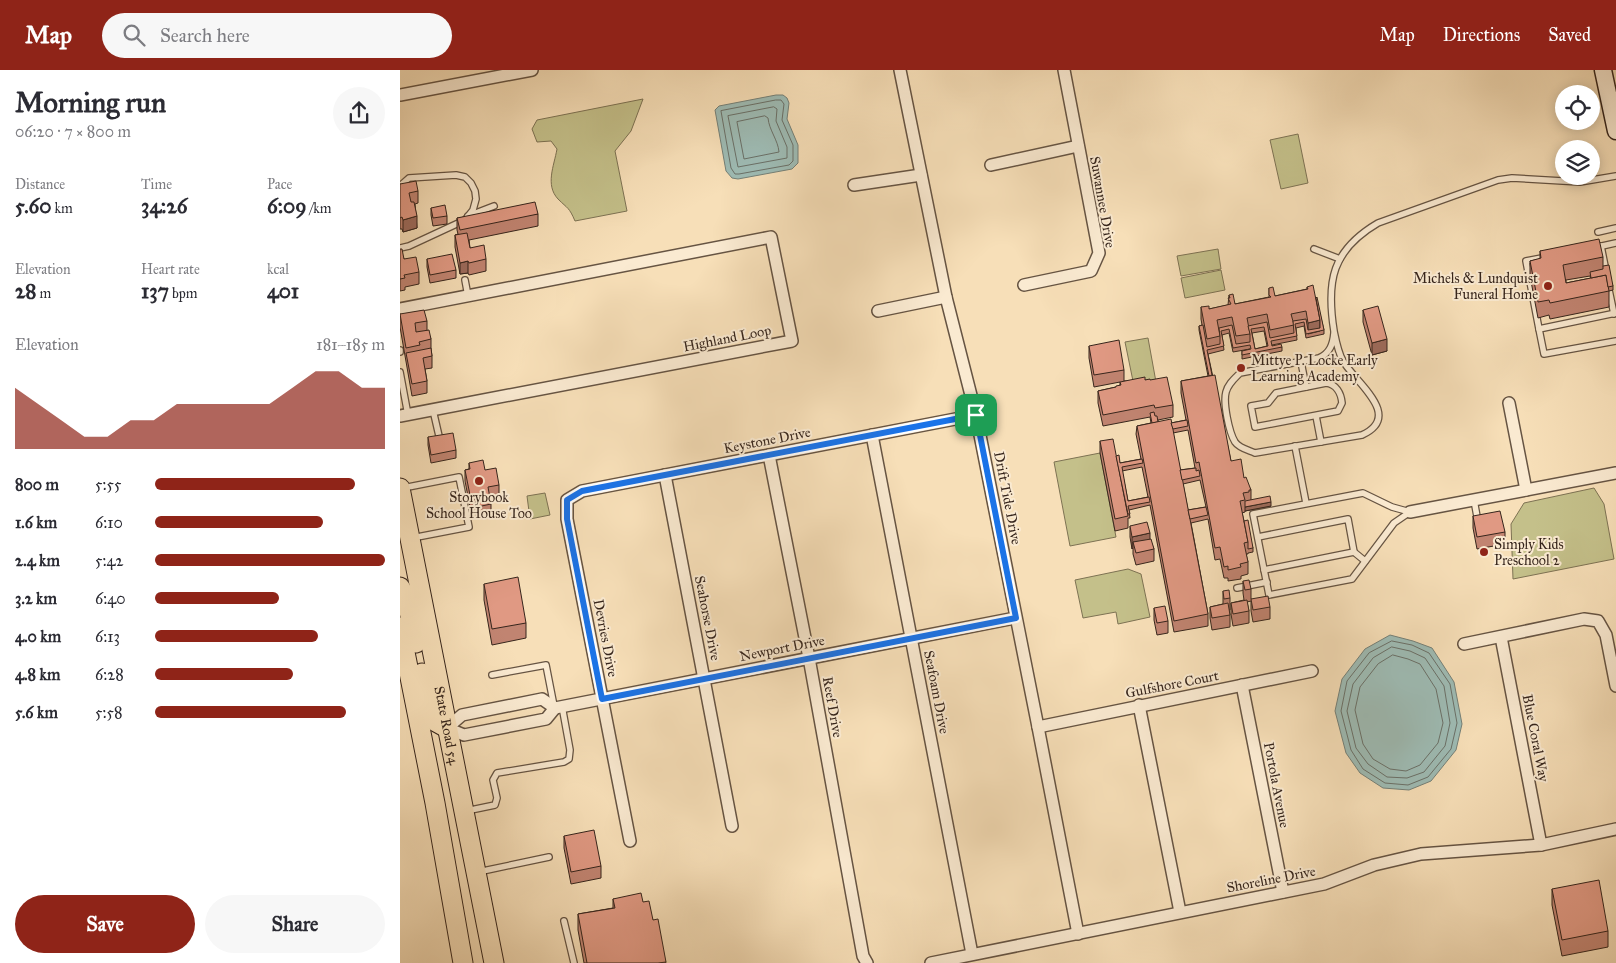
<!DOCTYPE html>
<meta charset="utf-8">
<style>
body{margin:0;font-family:"IM FELL Great Primer",serif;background:#f7f7f7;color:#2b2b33;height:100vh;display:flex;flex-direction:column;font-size:19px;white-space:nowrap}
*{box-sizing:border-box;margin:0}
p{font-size:16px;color:#7c7c81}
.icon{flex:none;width:28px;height:28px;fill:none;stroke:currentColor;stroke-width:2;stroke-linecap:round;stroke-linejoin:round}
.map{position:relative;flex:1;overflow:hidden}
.side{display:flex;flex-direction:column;background:#fff;width:400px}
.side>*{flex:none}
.buttons{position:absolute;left:1155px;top:15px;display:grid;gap:10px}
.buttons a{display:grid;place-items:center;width:45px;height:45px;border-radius:50%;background:#fff;box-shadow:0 2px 12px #0003;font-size:25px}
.pin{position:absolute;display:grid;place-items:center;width:42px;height:42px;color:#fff;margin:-21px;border-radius:10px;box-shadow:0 2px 8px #0006}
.round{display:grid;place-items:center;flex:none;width:52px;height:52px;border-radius:26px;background:#f7f7f7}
.headline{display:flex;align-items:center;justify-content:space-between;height:85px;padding:0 15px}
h1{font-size:28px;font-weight:800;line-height:38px}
.figures{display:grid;grid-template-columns:repeat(3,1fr);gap:8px;height:85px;padding:5px 15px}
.figures div{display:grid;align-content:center}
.figures b{font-size:21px;font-weight:800}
.figures small{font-size:14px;font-weight:400}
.figures p{font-size:14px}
.chart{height:140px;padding:10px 15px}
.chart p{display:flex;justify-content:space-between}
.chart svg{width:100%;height:90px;margin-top:5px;fill:#8f2418;opacity:.7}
.action{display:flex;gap:10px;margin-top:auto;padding:10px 15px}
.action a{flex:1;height:58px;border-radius:30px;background:#8f2418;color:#fff;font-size:20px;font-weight:800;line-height:58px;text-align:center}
.action a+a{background:#f7f7f7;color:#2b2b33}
ul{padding:0 15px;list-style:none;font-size:16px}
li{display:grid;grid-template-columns:80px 60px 1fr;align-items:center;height:38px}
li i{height:12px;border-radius:6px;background:#8f2418}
header{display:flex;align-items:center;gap:30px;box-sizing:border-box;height:70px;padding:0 25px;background:#8f2418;color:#fff}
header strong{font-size:24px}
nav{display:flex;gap:28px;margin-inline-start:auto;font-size:18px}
.search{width:350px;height:45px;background:#f7f7f7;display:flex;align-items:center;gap:12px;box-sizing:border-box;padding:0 18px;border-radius:28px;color:#7c7c81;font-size:19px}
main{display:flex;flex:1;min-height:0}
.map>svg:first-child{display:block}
.green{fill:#c4c08a;stroke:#7d7253}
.water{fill:#9ebcb5;stroke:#748078}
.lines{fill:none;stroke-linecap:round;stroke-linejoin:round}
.shore{stroke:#6a7068;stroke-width:1}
.lane-casing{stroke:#665443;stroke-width:8}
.street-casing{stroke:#665443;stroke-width:14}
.secondary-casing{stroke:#36251c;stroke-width:19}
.primary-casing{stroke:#36251c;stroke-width:21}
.lane{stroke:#faead1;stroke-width:5.5}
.street{stroke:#faead1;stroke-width:11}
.secondary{stroke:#faead1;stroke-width:16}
.primary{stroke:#f7dfb8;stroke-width:19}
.wall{fill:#c18471;stroke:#36251c;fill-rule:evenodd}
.shaded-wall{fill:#9d6b5c;stroke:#36251c}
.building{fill:#e09983;stroke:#36251c;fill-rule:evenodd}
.route-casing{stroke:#fff;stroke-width:10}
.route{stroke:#1a73e8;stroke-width:6}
.poi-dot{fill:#8f2418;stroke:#faead1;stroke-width:2}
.labels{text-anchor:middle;stroke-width:4;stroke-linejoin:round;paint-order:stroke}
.street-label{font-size:14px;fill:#36251c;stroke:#faead1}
.poi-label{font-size:14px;fill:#36251c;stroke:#faead1;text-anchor:start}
</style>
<header>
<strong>Map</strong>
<div class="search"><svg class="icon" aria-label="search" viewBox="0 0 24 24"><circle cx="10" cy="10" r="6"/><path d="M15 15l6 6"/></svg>Search here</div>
<nav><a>Map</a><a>Directions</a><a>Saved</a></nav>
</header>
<main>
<section class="side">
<div class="headline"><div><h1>Morning run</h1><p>06:20 · 7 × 800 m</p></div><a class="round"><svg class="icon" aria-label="share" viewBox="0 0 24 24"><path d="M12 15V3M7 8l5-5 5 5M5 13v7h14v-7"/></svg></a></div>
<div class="figures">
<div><p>Distance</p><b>5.60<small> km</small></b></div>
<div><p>Time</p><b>34:26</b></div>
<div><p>Pace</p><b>6:09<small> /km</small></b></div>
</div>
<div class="figures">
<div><p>Elevation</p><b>28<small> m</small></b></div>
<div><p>Heart rate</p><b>137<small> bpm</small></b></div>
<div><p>kcal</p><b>401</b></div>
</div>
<div class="chart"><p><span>Elevation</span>181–185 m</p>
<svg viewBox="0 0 160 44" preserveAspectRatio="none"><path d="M0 44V14L10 22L20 30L30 38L40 38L50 30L60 30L70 22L80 22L90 22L100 22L110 22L120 14L130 6L140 6L150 14L160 14V44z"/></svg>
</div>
<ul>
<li><b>800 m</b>5:55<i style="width:87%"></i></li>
<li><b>1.6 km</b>6:10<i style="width:73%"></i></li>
<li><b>2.4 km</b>5:42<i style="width:100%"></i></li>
<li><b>3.2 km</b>6:40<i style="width:54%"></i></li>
<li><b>4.0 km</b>6:13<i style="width:71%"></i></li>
<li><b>4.8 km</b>6:28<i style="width:60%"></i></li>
<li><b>5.6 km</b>5:58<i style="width:83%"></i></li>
</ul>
<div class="action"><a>Save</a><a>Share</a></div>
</section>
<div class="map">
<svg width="1216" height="893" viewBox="0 0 1216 893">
<rect width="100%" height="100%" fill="#f7dfb8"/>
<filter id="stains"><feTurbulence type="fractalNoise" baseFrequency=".004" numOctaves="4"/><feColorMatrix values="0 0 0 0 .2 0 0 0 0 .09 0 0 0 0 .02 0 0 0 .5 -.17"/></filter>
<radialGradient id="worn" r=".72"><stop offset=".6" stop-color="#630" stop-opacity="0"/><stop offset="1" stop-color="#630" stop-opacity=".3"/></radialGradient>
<g class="green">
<path d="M243,29L231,61L215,81L227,141L175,151C169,137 168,139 158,129C145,115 154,96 157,79L151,71L137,72L132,59L137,50Z"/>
<polygon points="898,64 908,113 881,119 870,70"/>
<polygon points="818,179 821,199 781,206 777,186"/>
<polygon points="821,200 825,220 785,228 781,208"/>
<polygon points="748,268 756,312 734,316 725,272"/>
<polygon points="700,383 716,467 670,476 654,392"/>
<polygon points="1194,418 1204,434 1214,489 1113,509 1111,454 1124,433"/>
<polygon points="145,423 150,445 130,449 127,426"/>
<polygon points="728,499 741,504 750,547 718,554 716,542 683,548 675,510"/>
</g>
<g class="water">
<polygon points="376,25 383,25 387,28 389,33 387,49 398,75 398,93 392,99 338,109 332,108 326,101 315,40 319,36"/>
<polygon points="990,565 1013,571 1032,578 1054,612 1062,654 1056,680 1031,711 1009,720 983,718 960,703 946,683 935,641 942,609 965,579"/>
</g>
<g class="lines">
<g class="shore">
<polygon points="376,30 381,30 384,34 382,50 393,75 393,91 389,95 339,104 335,104 331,98 321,41"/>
<polygon points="374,37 377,39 376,51 387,77 387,88 338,97 328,46"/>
<path d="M365,46L368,48C369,60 378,70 379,82L344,89L337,52Z"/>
<polygon points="992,571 1012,575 1029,583 1050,614 1057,653 1051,679 1028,707 1008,715 985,713 963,699 951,680 941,641 947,611 969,583"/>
<polygon points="992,577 1010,581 1025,588 1044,616 1050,653 1045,676 1024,702 1007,708 987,707 968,694 956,678 947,641 953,614 973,588"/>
<polygon points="993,585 1008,589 1020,594 1036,619 1043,653 1038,673 1020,695 1006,701 990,699 973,689 963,674 955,640 960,617 978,594"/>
</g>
<defs>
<g id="lane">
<polyline points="0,116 9,108 56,105 65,107 71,113 75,121 76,129 73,140 65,150 9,176 0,178"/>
<polyline points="68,146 94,136"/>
<polyline points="1198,162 1216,158"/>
<polyline points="1201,176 1206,201"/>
<polyline points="1193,178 1216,173"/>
<polyline points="914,179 940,189"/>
<polyline points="65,210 68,226"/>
<polyline points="1208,215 1214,244"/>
<polyline points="1216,243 1139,259 1144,284 1216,271"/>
<polyline points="1139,259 1126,191 1147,187"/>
<path d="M934,261C936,271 938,282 943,291C955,312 1004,346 962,365L855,383C848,380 839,378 835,372C829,362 823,333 826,322C828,314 834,309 840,303L919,288C930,283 933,274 934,263V261C926,211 932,180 978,153L1098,110L1112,108L1180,112L1216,106"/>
<polyline points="0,280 0,282"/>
<polyline points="901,292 906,317"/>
<polyline points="0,302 8,345"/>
<path d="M926,313C936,314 941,323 942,333L938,341L855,357L851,336L868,333L876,323Z"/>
<polyline points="33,340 39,366"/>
<polyline points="916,346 921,372"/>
<polyline points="895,376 906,433"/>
<polyline points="3,418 59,407 69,457 12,468"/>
<polygon points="963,423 992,437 1010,442 994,453 952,509 869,525 853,444"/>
<polyline points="1074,430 1078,452"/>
<polyline points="858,467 948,449 954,482 965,491"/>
<polyline points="864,500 954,482"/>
<polyline points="837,518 867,512"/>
<polyline points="92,605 146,595 154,636"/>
<polyline points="66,741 95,735 97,728 93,710 97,703 164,692 169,689 170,680 162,636"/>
<polyline points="78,802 149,787"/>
<polyline points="164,851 174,893"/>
</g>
<g id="street">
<polyline points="500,0 546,227 576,345 638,657 678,864"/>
<polyline points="0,25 132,0"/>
<polyline points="591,95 678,76"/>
<polyline points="454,115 521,105"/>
<polyline points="624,215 691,201 699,183 664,0"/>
<polyline points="0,239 371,167 392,271 0,346"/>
<polyline points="478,241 546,227"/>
<polyline points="1109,333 1126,420"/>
<polyline points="472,365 572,884"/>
<polyline points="369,385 409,588 463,886 467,893"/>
<polyline points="265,405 332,756"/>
<polyline points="1010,442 1216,403"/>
<polyline points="1101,567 1141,775"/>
<polyline points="1064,574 1184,549 1198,551 1206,565 1216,616"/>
<polyline points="842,615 883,822"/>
<polygon points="142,629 155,638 146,649 64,665 47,658 62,645"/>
<polyline points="739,635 780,842"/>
<polyline points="155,638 615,548"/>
<polyline points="638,657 912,601"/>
<polyline points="230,771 167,449 167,430 182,421 576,345"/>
<polyline points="531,893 924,814 974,795 1021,784 1141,775 1216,759"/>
</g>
<polyline id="secondary" points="1203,0 1216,61"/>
<g id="primary">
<path id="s1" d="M0,418L94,893"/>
<polyline points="0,517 6,528 16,573"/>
<polyline points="0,557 35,733 63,893"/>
<polyline points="22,603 33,648 36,652 45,657"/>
</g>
</defs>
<use href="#lane" class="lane-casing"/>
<use href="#street" class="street-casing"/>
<use href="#secondary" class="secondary-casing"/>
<use href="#primary" class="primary-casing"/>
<use href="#lane" class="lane"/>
<use href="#street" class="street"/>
<use href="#secondary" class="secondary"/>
<use href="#primary" class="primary"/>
</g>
<g class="wall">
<polygon points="0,114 18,121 18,133 15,134 17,158 3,162 2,159 0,159"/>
<polygon points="31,138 47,146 47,154 33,156 31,145"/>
<polygon points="138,144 138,156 69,170 70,178 86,189 86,201 69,205 68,203 60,204 55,177 55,165 58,164 57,160 57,148"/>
<polygon points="0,179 4,189 19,202 19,214 5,217 5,220 0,221"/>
<path d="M1140,181L1203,187V196L1213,216V220L1209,221V237L1150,249L1149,245L1138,248L1130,206V191L1140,189ZM1190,206L1191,208L1166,213V210Z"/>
<polygon points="27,189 56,200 56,208 30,213 27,197"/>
<path d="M907,217L916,228L924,260V264L906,268L904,256L896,258L897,270L872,275V276L882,277V281L842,289V281L850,279L833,282L829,263L822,265L824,280L808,284L831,391L844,408L851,420V430L871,436L845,441V442L842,443L844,451L853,478V482L848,483V484H846L848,492V504L841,506V509L828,511V508H824L820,489L815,490L808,449L791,453L808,544V556L774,562L750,435L729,440L730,448H728V458L715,461L700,383V371L716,386L720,393L741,389L736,364L737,356L751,353L750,347L703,356L698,333V321L716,317L720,315V312L694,317L689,288V276L724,300V311L750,310L773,335V347L758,350V352L771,353L786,350L781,323V311L808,306L799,260V256L802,255L801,249V237L809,239L828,235L829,225L835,234L869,227V218L875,226L907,219ZM864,261L867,276L855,279L852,263ZM788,360L795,398L780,400L773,363ZM742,397L748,427L728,431L722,401ZM800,410L806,437L788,440L783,414Z"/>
<polygon points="963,240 987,281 972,285 963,252"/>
<polygon points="0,244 27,251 27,260 31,269 31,279 32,286 32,298 25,299 27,311 27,323 12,326 0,257"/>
<polygon points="28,367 56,380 56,388 31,393 28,375"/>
<polygon points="69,393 85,400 99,415 99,427 90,429 91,434 91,446 77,449 75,441 71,442 65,411 65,400 69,399"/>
<polygon points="1073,446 1105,462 1105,474 1077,479 1073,458"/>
<polygon points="730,456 750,469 754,479 754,491 736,495 733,484 733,478 732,479 730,467"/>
<polygon points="843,511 851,519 851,529 870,537 870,549 853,552 851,541 851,531 847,532 849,541 849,553 833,556 831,544 831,533 844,530 843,523"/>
<polygon points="84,514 126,553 126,568 92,575 84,530"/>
<polygon points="823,521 830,528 830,540 829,540 830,545 830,557 812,560 810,548 810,537 823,534"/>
<polygon points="754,538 768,551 768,563 757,565 754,550"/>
<polygon points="164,766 201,796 201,808 171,814 164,778"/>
<polygon points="1152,819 1208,861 1208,877 1162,886 1152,835"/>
<polygon points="213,829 243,832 253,850 266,893 184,893 178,860 178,844 213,838"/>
</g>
<g class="shaded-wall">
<polygon points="17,146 17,158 3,162 3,150"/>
<polygon points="68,191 68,203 60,204 60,193"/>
<polygon points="920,250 920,261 908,264 908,253"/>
<polygon points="987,269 987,281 972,285 972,273"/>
<polygon points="871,432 871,436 845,441 845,437"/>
<polygon points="750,463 750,475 733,472 733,478 732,479 732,467"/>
</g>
<g class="building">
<polygon points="16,111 18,121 9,123 11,132 14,132 17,146 3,150 2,147 0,148 0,114"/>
<polygon points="135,132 138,144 60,160 57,148"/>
<polygon points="45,135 47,146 33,148 31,138"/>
<polygon points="67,163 70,178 84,175 86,189 69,193 68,191 60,193 55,165"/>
<polygon points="1199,169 1203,187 1163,195 1166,213 1206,205 1209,221 1150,233 1149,230 1138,232 1130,191 1141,188 1140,181"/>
<polygon points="0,179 2,179 4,189 16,187 19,202 4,205 5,208 0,209"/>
<polygon points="52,184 56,200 30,205 27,189"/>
<polygon points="1209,195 1213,216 1208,217 1206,205 1191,208 1190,202 1203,199 1203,196"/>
<polygon points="913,215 920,250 908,253 906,241 891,244 894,255 870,260 867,244 847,248 850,264 836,266 832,247 817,250 820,266 807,269 801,237 809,236 809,239 831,234 828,228 830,228 829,225 833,224 835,234 871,227 869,225 869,218 873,217 875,226 908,219 907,217"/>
<path d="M917,227L924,260L906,264L904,252L895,254L897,266L871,271L872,276L881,274L882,277L842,285V281L851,279L850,275L833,278L829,259L821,261L824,276L807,280L812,305L809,306L799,256L803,255L807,277L820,274V266L819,258L832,255L836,274L850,272V264L848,256L867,252L870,268L894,263L893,251L906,249L908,260L920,258V250L916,228ZM864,257L868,276L855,279L851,259Z"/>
<polygon points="978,236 987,269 972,273 963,240"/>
<polygon points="24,240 27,251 15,253 16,262 29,260 31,269 19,272 20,275 6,278 0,244"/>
<polygon points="719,270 724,300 694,305 689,276"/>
<polygon points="31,278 32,286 23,288 27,311 12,314 6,283"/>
<polygon points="815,305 831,391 841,389 844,408 846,407 851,420 849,420 849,422 843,423 845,430 840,431 848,472 844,473 848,492 840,494 841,497 828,500 828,496 824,497 820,477 815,478 799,392 796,393 781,311"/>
<polygon points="745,307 745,310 750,309 750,310 767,307 773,335 755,338 754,335 703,345 698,321 716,317 716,316 721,315 720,312"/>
<polygon points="754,342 755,346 757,346 758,352 752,353 750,343"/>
<polygon points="771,349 808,544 774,551 737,356"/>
<polygon points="787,350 788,356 773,359 771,353"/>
<polygon points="53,363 56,380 31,385 28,367"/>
<polygon points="713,369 728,446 715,449 700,371"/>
<polygon points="719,385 720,393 742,389 743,393 722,397 728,431 749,427 750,432 728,436 730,444 728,444 716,386"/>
<polygon points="83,390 85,400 96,398 99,415 88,417 91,434 77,437 75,429 71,430 65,400 70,399 69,393"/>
<polygon points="796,398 796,401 799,400 800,406 782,410 780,400"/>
<polygon points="870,426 871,432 845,437 845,431"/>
<polygon points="806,437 808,445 790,449 788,440"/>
<polygon points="1100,441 1105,462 1077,467 1073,446"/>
<polygon points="848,450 853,478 848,479 848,472 844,451"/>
<polygon points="747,452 750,463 732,467 730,456"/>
<polygon points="751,469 754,479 736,483 733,472"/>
<polygon points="118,507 126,553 92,559 84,514"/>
<polygon points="849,510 851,519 845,520 843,511"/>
<polygon points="829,520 830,528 824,529 823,521"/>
<polygon points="868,526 870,537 853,540 851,529"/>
<polygon points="847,530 849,541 833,544 831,533"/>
<polygon points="828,533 830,545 812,548 810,537"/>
<polygon points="765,536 768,551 757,553 754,538"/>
<polygon points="194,760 201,796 171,802 164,766"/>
<polygon points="1199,810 1208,861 1162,870 1152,819"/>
<polygon points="241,823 243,832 249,831 253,850 258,849 266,892 258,893 187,893 178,844 215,838 213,829"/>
</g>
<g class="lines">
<defs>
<polygon id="route" points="576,345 616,548 202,629 167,449 167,430 182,421"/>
</defs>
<use href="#route" class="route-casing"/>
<use href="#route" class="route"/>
</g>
<g class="poi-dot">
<circle cx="1148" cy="216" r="5"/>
<circle cx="841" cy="298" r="5"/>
<circle cx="79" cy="411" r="5"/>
<circle cx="1084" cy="482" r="5"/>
</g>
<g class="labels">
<g class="street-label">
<text transform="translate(703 132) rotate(80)" y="5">Suwannee Drive</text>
<text transform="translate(327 268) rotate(-11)" y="5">Highland Loop</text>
<text transform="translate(367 370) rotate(-11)" y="5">Keystone Drive</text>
<text transform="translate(608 428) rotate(79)" y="5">Drift Tide Drive</text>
<text transform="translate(308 548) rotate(79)" y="5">Seahorse Drive</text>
<text transform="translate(206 568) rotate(79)" y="5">Devries Drive</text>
<text transform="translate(382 578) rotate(-11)" y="5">Newport Drive</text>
<text transform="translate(772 614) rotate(-11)" y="5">Gulfshore Court</text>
<text transform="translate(537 622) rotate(79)" y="5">Seafoam Drive</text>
<text transform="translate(433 637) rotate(80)" y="5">Reef Drive</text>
<text dy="5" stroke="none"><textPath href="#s1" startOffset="242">State Road 54</textPath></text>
<text transform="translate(1136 668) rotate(79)" y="5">Blue Coral Way</text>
<text transform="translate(877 715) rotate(79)" y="5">Portola Avenue</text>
<text transform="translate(871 809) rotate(-11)" y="5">Shoreline Drive</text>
</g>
<g class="poi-label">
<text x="1138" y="213" text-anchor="end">Michels &amp; Lundquist<tspan x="1138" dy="16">Funeral Home</tspan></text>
<text x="851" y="295">Mittye P. Locke Early<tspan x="851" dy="16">Learning Academy</tspan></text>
<text x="79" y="432" text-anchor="middle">Storybook<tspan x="79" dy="16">School House Too</tspan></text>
<text x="1094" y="479">Simply Kids<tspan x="1094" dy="16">Preschool 2</tspan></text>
</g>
</g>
<rect width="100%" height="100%" filter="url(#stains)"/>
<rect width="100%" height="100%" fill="url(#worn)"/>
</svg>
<div class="buttons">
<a><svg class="icon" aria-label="locate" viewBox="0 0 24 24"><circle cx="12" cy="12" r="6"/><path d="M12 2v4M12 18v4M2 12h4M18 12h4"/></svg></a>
<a><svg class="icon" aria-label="layers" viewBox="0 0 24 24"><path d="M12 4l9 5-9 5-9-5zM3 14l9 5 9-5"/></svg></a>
</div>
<div class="pin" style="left:576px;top:345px;background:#1e9e55"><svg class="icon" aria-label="arrive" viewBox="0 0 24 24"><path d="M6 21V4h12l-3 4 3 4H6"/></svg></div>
</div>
</main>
